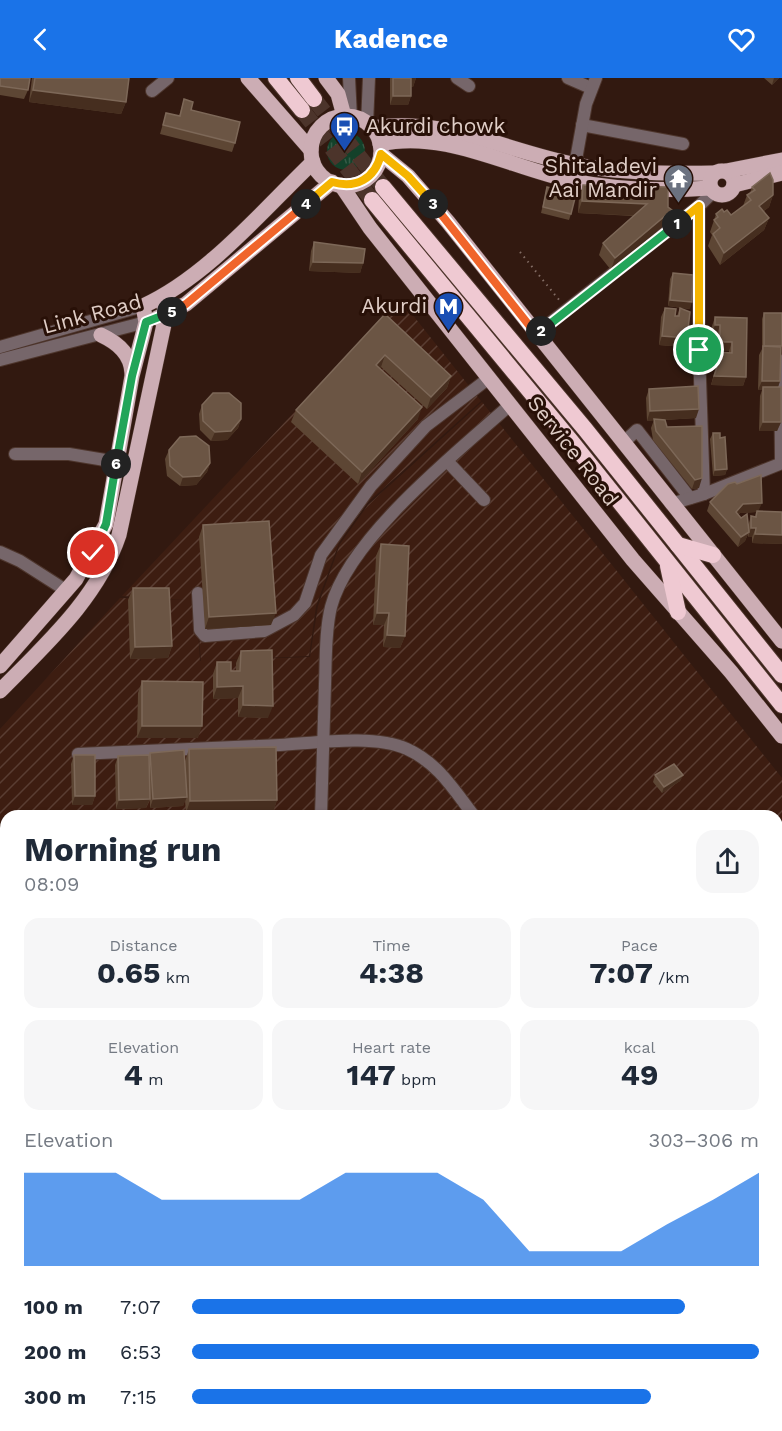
<!DOCTYPE html>
<meta charset="utf-8">
<style>
body{margin:0;font-family:"Work Sans",sans-serif;background:#f6f6f7;color:#1f2937;height:100vh;display:flex;flex-direction:column;font-size:22px;white-space:nowrap}
*{box-sizing:border-box;margin:0}
p{font-size:20px;color:#747a83}
.icon{flex:none;width:33px;height:33px;fill:none;stroke:currentColor;stroke-width:2;stroke-linecap:round;stroke-linejoin:round}
.map{position:relative;flex:1;overflow:hidden}
.panel{position:absolute;left:0px;top:732px;width:783px;height:621px;display:flex;flex-direction:column;background:#fff;border-radius:18px 18px 0 0;box-shadow:0 2px 4px #0004}
.panel>*{flex:none}
.pin{position:absolute;display:grid;place-items:center;width:51px;height:51px;color:#fff;margin:-26px;border:3px solid #fff;border-radius:50%;box-shadow:0 2px 6px #0007}
.km{position:absolute;width:30px;height:30px;margin:-15px;border-radius:50%;background:#222;color:#fff;font-size:16px;line-height:30px;text-align:center}
.round{display:grid;place-items:center;flex:none;width:63px;height:63px;border-radius:18px;background:#f6f6f7}
.head{display:flex;align-items:center;justify-content:space-between;height:102px;padding:0 24px}
h1{font-size:33px;font-weight:700;line-height:45px}
.metrics{display:grid;grid-template-columns:repeat(3,1fr);gap:9px;height:102px;padding:6px 24px}
.metrics div{display:grid;align-content:center;border-radius:15px;background:#f6f6f7;text-align:center}
.metrics b{font-size:30px;font-weight:700}
.metrics small{font-size:16px;font-weight:400}
.metrics p{font-size:16px}
.chart{height:168px;padding:12px 24px}
.chart p{display:flex;justify-content:space-between}
.chart svg{width:100%;height:108px;margin-top:6px;fill:#1a73e8;opacity:.7}
ul{padding:0 24px;list-style:none;font-size:20px}
li{display:grid;grid-template-columns:96px 72px 1fr;align-items:center;height:45px}
li i{height:15px;border-radius:8px;background:#1a73e8}
header{display:flex;justify-content:space-between;align-items:center;height:78px;padding:0 24px;background:#1a73e8;color:#fff;font-size:27px;font-weight:700}
.map>svg:first-child{display:block}
.industrial{fill:url(#industrial-furrows)}
.grass{fill:url(#grass-tufts)}
.lines{fill:none;stroke-linecap:round;stroke-linejoin:round}
.highway-tunnel{stroke:#4c342b;stroke-width:16;stroke-dasharray:16 8;stroke-linecap:butt}
.minor-casing{stroke:#4e362d;stroke-width:14}
.major-casing{stroke:#4e362d;stroke-width:16}
.highway-casing{stroke:#4e362d;stroke-width:18}
.path{stroke:#836d65;stroke-width:2;stroke-dasharray:1.5 4.5;stroke-linecap:butt}
.minor{stroke:#76666a;stroke-width:12}
.major{stroke:#ccadb4;stroke-width:15}
.highway{stroke:#efc9d2;stroke-width:16}
.wall{fill:#5d4634;fill-rule:evenodd}
.shaded-wall{fill:#462e1f}
.building{fill:#6b5544;stroke:#7d6858;stroke-width:1.5}
.split-1-casing{stroke:#fff;stroke-width:12}
.split-2-casing{stroke:#fff;stroke-width:12}
.split-3-casing{stroke:#fff;stroke-width:12}
.split-4-casing{stroke:#fff;stroke-width:12}
.split-5-casing{stroke:#fff;stroke-width:12}
.split-6-casing{stroke:#fff;stroke-width:12}
.split-7-casing{stroke:#fff;stroke-width:12}
.split-1{stroke:#f5b400;stroke-width:8}
.split-2{stroke:#22a559;stroke-width:8}
.split-3{stroke:#f0652b;stroke-width:8}
.split-4{stroke:#f5b400;stroke-width:8}
.split-5{stroke:#f0652b;stroke-width:8}
.split-6{stroke:#22a559;stroke-width:8}
.split-7{stroke:#22a559;stroke-width:8}
.labels{text-anchor:middle;stroke-width:6;stroke-linejoin:round;paint-order:stroke}
.poi-label{font-size:21px;fill:#e0cec7;stroke:#281007;text-anchor:end}
.street-label{font-size:21px;fill:#e0cec7;stroke:#281007}
</style>
<header><svg class="icon" aria-label="back" viewBox="0 0 24 24"><path d="M15 5l-7 7 7 7"/></svg>Kadence<svg class="icon" aria-label="heart" viewBox="0 0 24 24"><path d="M12 20l-8-8c-3-5 5-10 8-4 3-6 11-1 8 4z"/></svg></header>
<div class="map">
<svg width="782" height="1353" viewBox="0 0 782 1353">
<defs>
<pattern id="industrial-furrows" width="10" height="10" patternUnits="userSpaceOnUse" patternTransform="scale(1.5)"><rect width="10" height="10" fill="#3d1d11"/><path d="M-1 1l2-2M0 10L10 0M9 11l2-2" fill="none" stroke="#593d32"/></pattern>
<pattern id="grass-tufts" width="24" height="20" patternUnits="userSpaceOnUse" patternTransform="scale(1.5)"><rect width="24" height="20" fill="#13412a"/><path d="M3 7l-1-3M5 7V3M7 7l1-3M15 17l-1-3M17 17v-4M19 17l1-3" fill="none" stroke="#355b47"/></pattern>
</defs>
<rect width="100%" height="100%" fill="#321910"/>
<g class="industrial">
<polygon points="400,221 481,323 367,425 339,465 316,528 309,578 201,583 197,539 200,583 310,579 318,528 340,466 368,427 482,324 782,700 782,930 777,934 777,738 6,738 6,1074 0,1074 0,651 120,520 185,522 122,518"/>
<polygon points="782,935 782,1353 0,1353 0,1077 6,1076 6,1347 777,1347 777,939"/>
</g>
<circle class="grass" cx="346" cy="73" r="19"/>
<g class="lines">
<g class="highway-tunnel">
<polyline points="314,21 383,109"/>
<polyline points="302,32 372,122"/>
</g>
<defs>
<g id="minor">
<polyline points="349,0 351,39"/>
<polyline points="457,0 469,8"/>
<polyline points="568,0 591,10"/>
<polyline points="152,13 168,0"/>
<polyline points="367,46 369,0"/>
<polyline points="582,47 683,66"/>
<polyline points="575,87 586,26 596,0"/>
<polyline points="699,128 699,272 704,416"/>
<polyline points="536,256 699,128 713,114"/>
<polyline points="0,269 143,228"/>
<polyline points="0,282 146,244"/>
<polyline points="780,283 781,385"/>
<polyline points="623,365 637,352 690,420"/>
<polyline points="15,376 69,376 117,384"/>
<polyline points="447,383 484,422"/>
<polyline points="671,426 704,416 782,385"/>
<polyline points="0,474 20,483 67,513"/>
<polyline points="198,515 200,552 205,558 264,553 294,537 305,525 321,477 371,408 426,348 489,300"/>
<path d="M78,676C145,673 212,670 280,667C316,665 374,656 407,671C438,685 454,712 474,738"/>
<path d="M321,738C322,694 324,650 325,606C326,582 325,553 331,529C349,460 457,374 510,327"/>
<polyline points="0,760 6,759"/>
<polyline points="777,971 782,967"/>
<polyline points="777,1024 782,1022"/>
<polyline points="0,1063 6,1063"/>
<polyline points="777,1267 782,1272"/>
<polyline points="0,1290 6,1290"/>
<polyline points="82,1347 82,1353"/>
<polyline points="334,1347 335,1353"/>
<polyline points="676,1347 676,1353"/>
</g>
<g id="major">
<polyline points="248,0 311,72"/>
<polyline points="326,0 338,16 344,38"/>
<circle cx="346" cy="73" r="35"/>
<path d="M372,50C445,38 508,74 577,87C621,95 669,96 714,95"/>
<path d="M380,66C444,51 511,90 573,103C617,112 666,113 710,110"/>
<polyline points="381,76 408,98 448,144 782,563"/>
<circle cx="722" cy="105" r="12"/>
<polyline points="726,93 782,82"/>
<polyline points="341,107 370,150 633,482 731,594 782,658"/>
<polyline points="734,107 782,95"/>
<polyline points="157,240 186,226 332,104"/>
<path d="M101,257C118,265 131,276 132,295"/>
<path d="M0,588L76,501L106,446L132,298L146,244L143,228C207,199 263,132 313,84"/>
<path d="M0,613C45,567 98,520 119,457L166,237L162,220"/>
</g>
<g id="highway">
<polyline points="276,0 302,32"/>
<polyline points="298,0 314,21"/>
<polyline points="383,109 585,351 782,597"/>
<polyline points="372,122 571,363 782,627"/>
<polyline points="678,467 713,477"/>
<polyline points="668,488 678,534"/>
</g>
</defs>
<use href="#minor" class="minor-casing"/>
<use href="#major" class="major-casing"/>
<use href="#highway" class="highway-casing"/>
<polyline class="path" points="520,174 560,223"/>
<use href="#minor" class="minor"/>
<use href="#major" class="major"/>
<use href="#highway" class="highway"/>
</g>
<g class="wall">
<polygon points="0,0 28,12 24,21 0,17"/>
<polygon points="32,0 129,0 126,24 121,36 29,24"/>
<polygon points="390,0 416,0 413,9 411,9 411,18 408,27 390,27"/>
<polygon points="764,0 779,0 772,7"/>
<polygon points="184,21 191,32 235,65 232,74 160,56 166,35 179,38"/>
<polygon points="583,107 668,129 672,132 668,144 611,192 599,177 603,165 633,138 578,135 579,119"/>
<polygon points="547,109 567,118 571,136 569,142 541,135"/>
<polygon points="752,109 773,117 769,129 764,133 769,140 764,152 720,187 708,168 712,157 710,154 716,136 724,134 731,137 743,128 747,117 750,115"/>
<polygon points="314,164 363,185 360,195 309,193 311,173"/>
<polygon points="673,195 690,231 668,228 670,201"/>
<polygon points="665,230 675,238 677,238 680,230 687,260 684,269 659,267 661,239"/>
<polygon points="764,235 781,270 780,303 778,309 781,344 777,353 759,353 760,318 762,312 758,312 759,277 762,271 762,241"/>
<polygon points="385,236 451,298 447,310 427,331 381,289 380,290 418,341 358,406 291,344 296,332"/>
<polygon points="715,239 747,240 746,299 743,308 711,307 715,292 711,292 712,283 715,274 729,275 729,273 712,273 712,266 715,257 717,257 712,256 712,248"/>
<polygon points="649,311 696,340 664,342 667,349 699,410 692,411 653,362 651,350 654,342 647,343 646,320"/>
<polygon points="202,327 241,341 238,350 227,362 211,363 200,352 199,336"/>
<polygon points="713,355 720,360 727,391 725,397 713,398 710,361"/>
<polygon points="169,372 210,385 207,394 196,407 180,408 167,398 165,381"/>
<path d="M710,424L759,433L782,434V466L752,465V459H748V456L745,463L738,469L707,433ZM756,434L755,439L751,438L748,448L738,437L740,435Z"/>
<polygon points="203,447 271,547 205,551 199,459"/>
<polygon points="381,466 405,558 400,570 383,569 384,547 373,547 376,478"/>
<polygon points="133,510 172,568 168,580 130,581 128,522"/>
<polygon points="241,573 268,640 238,639 238,620 213,621 213,596 217,584 231,593 236,593 236,585"/>
<polygon points="142,603 198,660 137,660 138,615"/>
<polygon points="189,671 277,722 273,734 186,735 185,722 183,728 150,730 150,722 146,730 116,731 115,687 118,678 149,679 150,675 185,694 185,683"/>
<polygon points="74,677 95,718 92,727 72,727 71,686"/>
<polygon points="655,697 683,697 680,703 662,715 653,704"/>
<rect x="367" y="1347" width="58" height="6"/>
</g>
<g class="shaded-wall">
<polygon points="411,0 416,0 413,9 408,9"/>
<polygon points="774,0 779,0 772,7"/>
<polygon points="33,12 126,24 121,36 29,24"/>
<polygon points="393,18 411,18 408,27 390,27"/>
<polygon points="773,117 769,129 755,140 759,128"/>
<polygon points="582,123 647,126 642,138 578,135"/>
<polygon points="672,132 668,144 611,192 615,180"/>
<polygon points="769,140 764,152 720,187 724,175"/>
<polygon points="313,184 363,185 360,195 309,193"/>
<polygon points="670,222 692,224 690,231 668,228"/>
<polygon points="715,247 720,247 717,256 712,256"/>
<polygon points="662,258 687,260 684,269 659,267"/>
<polygon points="715,264 732,264 729,273 712,273"/>
<polygon points="385,277 381,289 372,299 376,287"/>
<polygon points="715,283 719,283 715,292 711,292"/>
<polygon points="451,298 447,310 427,331 431,319"/>
<polygon points="714,298 746,299 743,308 711,307"/>
<polygon points="762,303 780,303 777,312 763,309 762,312 758,312"/>
<polygon points="422,329 418,341 358,406 362,394"/>
<polygon points="699,331 696,340 647,343 650,333"/>
<polygon points="241,341 238,350 227,362 211,363 215,354"/>
<polygon points="763,344 781,344 777,353 759,353"/>
<polygon points="210,385 207,394 196,407 180,408 183,399"/>
<polygon points="727,391 725,397 713,398 715,392"/>
<polygon points="702,400 699,410 692,411 695,402"/>
<polygon points="762,425 758,434 740,435 733,443 736,434 743,426"/>
<polygon points="751,450 756,450 752,459 748,459"/>
<polygon points="749,454 745,463 738,469 741,459"/>
<polygon points="755,456 782,457 782,466 752,465"/>
<polygon points="276,535 271,547 205,551 209,539"/>
<polygon points="377,535 389,535 384,547 373,547"/>
<polygon points="387,557 405,558 400,570 383,569"/>
<polygon points="172,568 168,580 130,581 135,569"/>
<polygon points="243,608 238,620 213,621 217,609"/>
<polygon points="243,627 273,628 268,640 238,639"/>
<polygon points="142,648 202,648 198,660 137,660"/>
<polygon points="683,697 680,703 662,715 664,709"/>
<polygon points="75,718 95,718 92,727 72,727"/>
<polygon points="187,719 183,728 150,730 153,721"/>
<polygon points="150,721 146,730 116,731 119,722"/>
<polygon points="277,722 273,734 186,735 190,723"/>
<rect x="0" y="1016" width="6" height="12"/>
</g>
<g class="building">
<polygon points="0,0 30,0 28,12 0,8"/>
<polygon points="35,0 129,0 126,24 33,12"/>
<rect x="393" y="0" width="18" height="18"/>
<polygon points="184,21 193,24 191,32 240,44 235,65 163,47 166,35 180,38"/>
<polygon points="770,95 773,102 773,117 759,128 769,140 724,175 713,156 720,150 714,142 718,139 716,136 722,131 724,134 727,132 731,137 751,122 747,117 755,112 752,109"/>
<polygon points="583,107 668,109 668,129 672,132 615,180 603,165 647,126 582,123"/>
<polygon points="547,109 568,114 567,118 575,120 571,136 543,129"/>
<polygon points="314,164 365,171 363,185 313,184"/>
<polygon points="673,195 693,197 692,224 670,222"/>
<polygon points="665,230 676,231 675,238 679,238 680,230 690,234 687,260 662,258"/>
<rect x="764" y="235" width="18" height="33"/>
<polygon points="385,236 451,298 431,319 385,277 376,287 422,329 362,394 296,332"/>
<polygon points="715,239 747,240 746,299 714,298 719,283 715,283 715,274 732,275 732,264 715,264 715,257 720,257 720,247 715,247"/>
<polygon points="763,268 781,269 780,303 762,303"/>
<polygon points="698,308 699,331 650,333 649,311"/>
<rect x="763" y="309" width="18" height="35"/>
<polygon points="213,315 229,315 241,325 241,341 231,353 215,354 203,343 202,327"/>
<polygon points="654,341 665,342 667,349 702,348 702,400 695,402 656,353"/>
<polygon points="713,355 720,355 720,360 725,359 727,391 715,392"/>
<polygon points="196,358 209,368 210,385 200,398 183,399 170,388 169,372 180,359"/>
<polygon points="761,397 762,425 743,426 736,434 741,440 747,436 749,454 741,459 710,424 728,406 735,404 737,406"/>
<polygon points="757,433 782,434 782,457 755,456 756,450 751,450 751,438 756,439"/>
<polygon points="269,443 276,535 209,539 203,447"/>
<polygon points="381,466 409,468 405,558 387,557 389,535 377,535"/>
<polygon points="133,510 169,510 172,568 135,569"/>
<polygon points="272,572 273,628 243,627 243,608 217,609 217,584 231,584 231,593 240,593 241,573"/>
<polygon points="142,603 203,604 202,648 142,648"/>
<polygon points="276,669 277,722 190,723 189,671"/>
<polygon points="184,672 187,719 153,721 150,675"/>
<polygon points="74,677 95,677 95,718 75,718"/>
<polygon points="149,677 150,721 119,722 118,678"/>
<polygon points="674,686 683,697 664,709 655,697"/>
<rect x="0" y="775" width="6" height="241"/>
<rect x="372" y="1347" width="53" height="6"/>
</g>
<g class="lines">
<defs>
<polyline id="split-1" points="677,146 699,128 699,272"/>
<polyline id="split-2" points="541,253 677,146"/>
<polyline id="split-3" points="433,126 536,256 541,253"/>
<path id="split-4" d="M306,126L332,104C356,111 375,101 381,76L408,98L433,126"/>
<polyline id="split-5" points="172,234 186,226 306,126"/>
<polyline id="split-6" points="116,386 132,298 146,244 172,234"/>
<polyline id="split-7" points="93,475 106,446 116,386"/>
</defs>
<use href="#split-1" class="split-1-casing"/>
<use href="#split-2" class="split-2-casing"/>
<use href="#split-3" class="split-3-casing"/>
<use href="#split-4" class="split-4-casing"/>
<use href="#split-5" class="split-5-casing"/>
<use href="#split-6" class="split-6-casing"/>
<use href="#split-7" class="split-7-casing"/>
<use href="#split-1" class="split-1"/>
<use href="#split-2" class="split-2"/>
<use href="#split-3" class="split-3"/>
<use href="#split-4" class="split-4"/>
<use href="#split-5" class="split-5"/>
<use href="#split-6" class="split-6"/>
<use href="#split-7" class="split-7"/>
</g>
<defs>
<symbol id="bus-pin" viewBox="-11 -11 22 30"><path d="M0 17L-7.5 6A9.5 9.5 0 1 1 7.5 6Z" fill="#1a4fb4" stroke="#281007"/><path d="M-5-6H5V4H4V6H2V4H-2V6H-4V4H-5ZM-3.5-4V0h7V-4ZM-3.5 1.2v1.5H-2V1.2ZM2 1.2v1.5H3.5V1.2Z" fill="#fff"/></symbol>
<symbol id="temple-pin" viewBox="-11 -11 22 30"><path d="M0 17L-7.5 6A9.5 9.5 0 1 1 7.5 6Z" fill="#6b7280" stroke="#281007"/><path d="M0-6L5-2H3V0L6.5 2.5H4V6H1.5V3h-3V6H-4V2.5H-6.5L-3 0V-2H-5Z" fill="#fff"/></symbol>
<symbol id="metro-pin" viewBox="-11 -11 22 30"><path d="M0 17L-7.5 6A9.5 9.5 0 1 1 7.5 6Z" fill="#1a4fb4" stroke="#281007"/><path d="M-5.5 5V-5H-3L0 0L3-5H5.5V5H3V-.5L0 4L-3-.5V5Z" fill="#fff"/></symbol>
</defs>
<g fill-rule="evenodd">
<use href="#bus-pin" x="328" y="32" width="33" height="45"/>
<use href="#temple-pin" x="662" y="84" width="33" height="45"/>
<use href="#metro-pin" x="432" y="212" width="33" height="45"/>
</g>
<g class="labels">
<g class="poi-label">
<text x="366" y="55" text-anchor="start">Akurdi chowk</text>
<text x="657" y="95">Shitaladevi<tspan x="657" dy="24">Aai Mandir</tspan></text>
<text x="427" y="235">Akurdi</text>
</g>
<g class="street-label">
<text transform="translate(92 236) rotate(-15)" y="7">Link Road</text>
<text transform="translate(573 373) rotate(52)" y="7">Service Road</text>
</g>
</g>
</svg>
<div class="pin" style="left:699px;top:272px;background:#1e9e55"><svg class="icon" aria-label="arrive" viewBox="0 0 24 24"><path d="M6 21V4h12l-3 4 3 4H6"/></svg></div>
<div class="pin" style="left:93px;top:475px;background:#d93025"><svg class="icon" aria-label="check" viewBox="0 0 24 24"><path d="M5 12l5 5 9-10"/></svg></div>
<b class="km" style="left:677px;top:146px">1</b>
<b class="km" style="left:541px;top:253px">2</b>
<b class="km" style="left:433px;top:126px">3</b>
<b class="km" style="left:306px;top:126px">4</b>
<b class="km" style="left:172px;top:234px">5</b>
<b class="km" style="left:116px;top:386px">6</b>
<section class="panel">
<div class="head"><div><h1>Morning run</h1><p>08:09</p></div><a class="round"><svg class="icon" aria-label="share" viewBox="0 0 24 24"><path d="M12 15V3M7 8l5-5 5 5M5 13v7h14v-7"/></svg></a></div>
<div class="metrics">
<div><p>Distance</p><b>0.65<small> km</small></b></div>
<div><p>Time</p><b>4:38</b></div>
<div><p>Pace</p><b>7:07<small> /km</small></b></div>
</div>
<div class="metrics">
<div><p>Elevation</p><b>4<small> m</small></b></div>
<div><p>Heart rate</p><b>147<small> bpm</small></b></div>
<div><p>kcal</p><b>49</b></div>
</div>
<div class="chart"><p><span>Elevation</span>303–306 m</p>
<svg viewBox="0 0 160 44" preserveAspectRatio="none"><path d="M0 44V6L10 6L20 6L30 17L40 17L50 17L60 17L70 6L80 6L90 6L100 17L110 38L120 38L130 38L140 27L150 17L160 6V44z"/></svg>
</div>
<ul>
<li><b>100 m</b>7:07<i style="width:87%"></i></li>
<li><b>200 m</b>6:53<i style="width:100%"></i></li>
<li><b>300 m</b>7:15<i style="width:81%"></i></li>
</ul>
</section>
</div>
